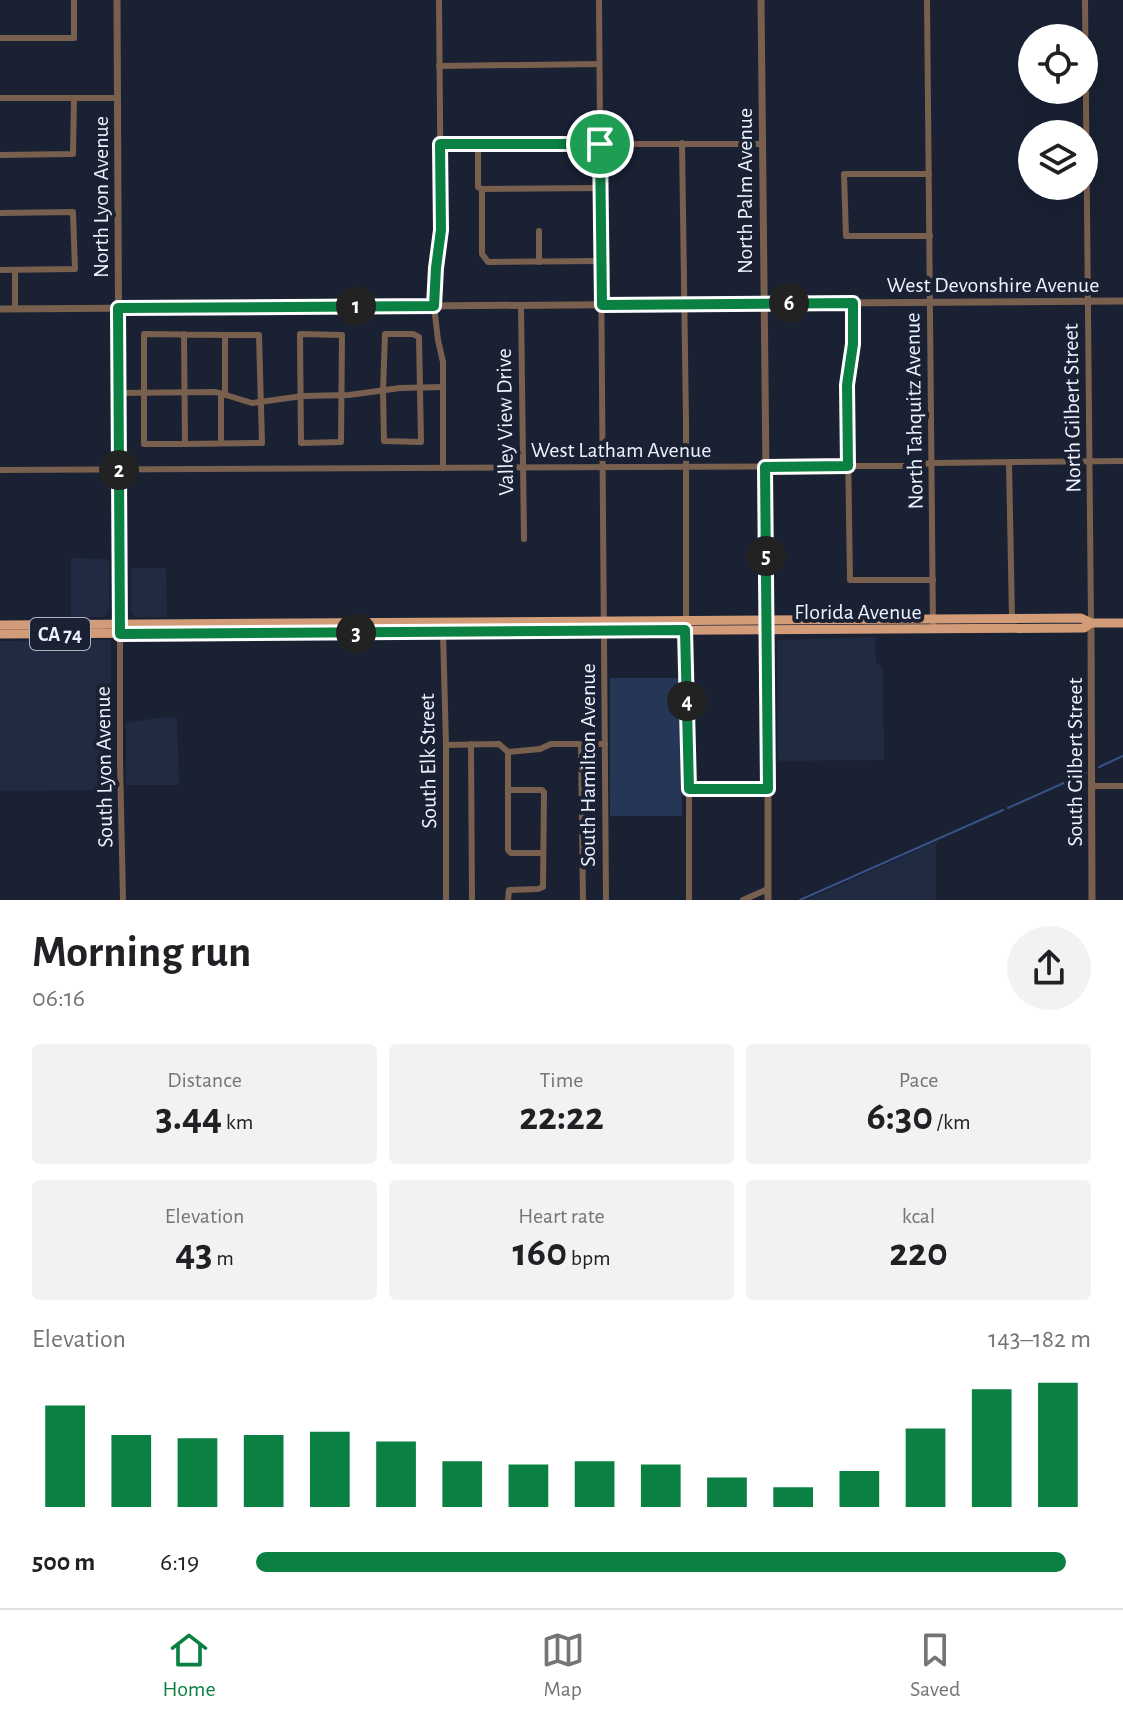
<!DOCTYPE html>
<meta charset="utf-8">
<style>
body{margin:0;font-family:"Alegreya Sans",sans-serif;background:#f2f2f2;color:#202124;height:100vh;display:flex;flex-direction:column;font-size:30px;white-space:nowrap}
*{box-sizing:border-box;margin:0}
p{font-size:26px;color:#757577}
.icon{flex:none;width:44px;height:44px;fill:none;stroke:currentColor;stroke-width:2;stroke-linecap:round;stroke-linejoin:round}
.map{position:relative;height:900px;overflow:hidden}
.drawer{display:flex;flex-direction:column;background:#fff;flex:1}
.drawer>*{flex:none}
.fabs{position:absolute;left:1018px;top:24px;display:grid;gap:16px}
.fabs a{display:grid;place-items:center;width:80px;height:80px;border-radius:50%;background:#fff;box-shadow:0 8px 32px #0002;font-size:40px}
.pin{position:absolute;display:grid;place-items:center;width:68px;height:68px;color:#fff;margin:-34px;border:4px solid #fff;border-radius:50%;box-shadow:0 2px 8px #0007}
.km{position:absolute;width:40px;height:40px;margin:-20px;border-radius:50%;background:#222;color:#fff;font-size:22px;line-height:40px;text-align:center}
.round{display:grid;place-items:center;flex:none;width:84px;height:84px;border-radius:42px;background:#f2f2f2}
.headline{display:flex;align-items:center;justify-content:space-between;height:136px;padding:0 32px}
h1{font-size:44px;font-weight:700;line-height:60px}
.stats{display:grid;grid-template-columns:repeat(3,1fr);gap:12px;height:136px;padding:8px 32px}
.stats div{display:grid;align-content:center;border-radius:8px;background:#f2f2f2;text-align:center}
.stats b{font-size:40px;font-weight:700}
.stats small{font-size:22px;font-weight:400}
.stats p{font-size:22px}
.chart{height:224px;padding:16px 32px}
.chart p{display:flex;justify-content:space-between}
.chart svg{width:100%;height:144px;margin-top:8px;stroke:#0b8043;stroke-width:6}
ul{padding:0 32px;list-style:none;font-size:26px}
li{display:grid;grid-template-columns:128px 96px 1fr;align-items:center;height:60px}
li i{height:20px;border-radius:10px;background:#0b8043}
.menu{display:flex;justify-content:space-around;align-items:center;height:112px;border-top:2px solid #e0e0e0;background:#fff;font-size:22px;color:#757577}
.menu a{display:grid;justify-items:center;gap:4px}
.menu .active{color:#0b8043}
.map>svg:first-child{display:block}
.built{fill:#202b42}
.green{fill:#263657}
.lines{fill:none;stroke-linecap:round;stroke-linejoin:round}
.stream{stroke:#385188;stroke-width:2}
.minor{stroke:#795f4e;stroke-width:6}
.tertiary{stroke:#795f4e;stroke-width:7}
.primary{stroke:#d39c78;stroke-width:9}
.route-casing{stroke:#fff;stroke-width:16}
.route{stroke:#0b8043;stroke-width:10}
.labels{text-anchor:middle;stroke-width:8;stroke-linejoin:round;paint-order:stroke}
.shield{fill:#192133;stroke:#adb3c1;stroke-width:2}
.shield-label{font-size:20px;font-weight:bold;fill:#ecf2fe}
.street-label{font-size:22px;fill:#ecf2fe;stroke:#192133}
</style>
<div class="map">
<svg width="1123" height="900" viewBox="0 0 1123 900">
<rect width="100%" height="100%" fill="#192133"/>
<g class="built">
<polygon points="71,558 109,559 109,611 104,617 71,617"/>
<polygon points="131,568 166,568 167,617 136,617 131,612"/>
<polygon points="875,637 876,662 883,669 884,760 778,761 777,640"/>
<polygon points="111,640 111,790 0,791 0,641"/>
<polygon points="177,717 179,785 126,785 126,723 156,718"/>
<polygon points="936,842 936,900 806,900"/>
</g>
<polygon class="green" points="610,678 681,678 682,816 610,816"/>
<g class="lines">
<g class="stream">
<polyline points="1099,767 1123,756"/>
<polyline points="1008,808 1086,773"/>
<polyline points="800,900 1003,810"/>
</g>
<g class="minor">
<polyline points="439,0 441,230 436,268 434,306 438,340 443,362 443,468"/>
<polyline points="599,0 606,900"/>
<polyline points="927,0 933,629"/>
<polyline points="1085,0 1091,623"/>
<polyline points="0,38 74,38 74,0"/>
<polyline points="439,66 599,64"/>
<polyline points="0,98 117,98"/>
<polyline points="682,143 686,421 686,621"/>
<polyline points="440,144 762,144"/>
<polyline points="478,144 478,187 482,189 482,254 488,262 601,261"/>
<polyline points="0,155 73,154 74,98"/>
<polyline points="929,174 844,174 846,236 930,236"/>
<polyline points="482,189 601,188"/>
<polyline points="0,213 73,212 75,269 0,270"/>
<polyline points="539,231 539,262"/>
<polyline points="853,303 853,344 847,385 850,580 933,580"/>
<polyline points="521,305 524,539"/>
<polyline points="15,309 15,270"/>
<polyline points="184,334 185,444 144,444 144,334 225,335"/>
<polygon points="300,334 342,335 341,442 301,443"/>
<polygon points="385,334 413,334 419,337 421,442 384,441 383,391"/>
<polyline points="118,393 216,392 252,403 303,396 349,395 400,388 443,387"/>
<polyline points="221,394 221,443"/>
<polyline points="185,444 262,443 259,335 225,335 225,395"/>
<polyline points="1009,462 1012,619"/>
<polyline points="0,470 848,466 912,466 932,463 1123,461"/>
<polyline points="685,630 689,789 689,900"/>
<polyline points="443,632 446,745 446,900"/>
<polyline points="120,634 120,760 123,900"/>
<polyline points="471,744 472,900"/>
<polyline points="581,744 583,900"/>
<polyline points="446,745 499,744 508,752 540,749 551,744 605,744"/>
<polyline points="508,752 508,850 511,853 543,853"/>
<polyline points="1092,786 1123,786"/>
<polyline points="689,789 768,789"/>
<polyline points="508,900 509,890 538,889 543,887 544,792 542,790 508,790"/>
<polyline points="743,900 768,889"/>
</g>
<g class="tertiary">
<polyline points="117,0 120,626"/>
<polyline points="761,0 768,663 768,900"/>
<polyline points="0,309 1123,301"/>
<polyline points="1091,623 1092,900"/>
</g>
<g class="primary">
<polyline points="0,625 1081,618 1091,623"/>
<polyline points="0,634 1084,628 1091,623 1123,623"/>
</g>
</g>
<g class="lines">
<defs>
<polygon id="route" points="440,144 600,144 602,305 853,303 853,344 847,385 848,466 765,467 768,789 689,789 685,630 120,634 118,308 434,306 436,268 441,230"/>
</defs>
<use href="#route" class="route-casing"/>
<use href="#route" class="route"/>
</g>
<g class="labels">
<rect class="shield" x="30" y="618" width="60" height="32" rx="6"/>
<g class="shield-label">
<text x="60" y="641">CA 74</text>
</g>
<g class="street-label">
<text transform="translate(744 191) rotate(-90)" y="8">North Palm Avenue</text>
<text transform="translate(100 197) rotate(-90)" y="8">North Lyon Avenue</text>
<text x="993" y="292">West Devonshire Avenue</text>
<text transform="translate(1071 408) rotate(-91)" y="8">North Gilbert Street</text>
<text transform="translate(913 411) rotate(-91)" y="8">North Tahquitz Avenue</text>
<text transform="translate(504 422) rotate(-91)" y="8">Valley View Drive</text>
<text x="621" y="457">West Latham Avenue</text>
<text x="858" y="619">Florida Avenue</text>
<text transform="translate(427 761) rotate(-91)" y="8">South Elk Street</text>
<text transform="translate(1074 762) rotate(-90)" y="8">South Gilbert Street</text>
<text transform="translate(587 765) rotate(-90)" y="8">South Hamilton Avenue</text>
<text transform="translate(103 767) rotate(-91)" y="8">South Lyon Avenue</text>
</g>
</g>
</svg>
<div class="fabs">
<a><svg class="icon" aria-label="locate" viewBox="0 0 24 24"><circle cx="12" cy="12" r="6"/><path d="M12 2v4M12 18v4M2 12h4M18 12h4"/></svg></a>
<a><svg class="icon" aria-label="layers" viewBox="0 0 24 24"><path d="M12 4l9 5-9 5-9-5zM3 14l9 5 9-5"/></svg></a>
</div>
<div class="pin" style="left:600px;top:144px;background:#1e9e55"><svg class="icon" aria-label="arrive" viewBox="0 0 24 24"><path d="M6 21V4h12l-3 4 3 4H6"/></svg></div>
<b class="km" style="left:356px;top:306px">1</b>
<b class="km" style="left:119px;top:470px">2</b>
<b class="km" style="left:356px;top:633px">3</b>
<b class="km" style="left:687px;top:701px">4</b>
<b class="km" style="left:766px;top:556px">5</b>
<b class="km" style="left:789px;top:303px">6</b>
</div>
<section class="drawer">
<div class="headline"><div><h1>Morning run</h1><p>06:16</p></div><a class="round"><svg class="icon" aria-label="share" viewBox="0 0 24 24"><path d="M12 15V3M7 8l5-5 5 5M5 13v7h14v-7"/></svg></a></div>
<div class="stats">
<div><p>Distance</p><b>3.44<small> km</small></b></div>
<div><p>Time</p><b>22:22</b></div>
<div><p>Pace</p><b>6:30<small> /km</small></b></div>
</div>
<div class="stats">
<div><p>Elevation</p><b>43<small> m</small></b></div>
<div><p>Heart rate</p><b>160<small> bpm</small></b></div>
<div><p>kcal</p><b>220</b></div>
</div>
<div class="chart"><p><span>Elevation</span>143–182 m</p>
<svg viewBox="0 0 160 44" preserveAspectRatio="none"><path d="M5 44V13M15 44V22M25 44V23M35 44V22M45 44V21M55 44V24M65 44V30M75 44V31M85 44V30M95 44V31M105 44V35M115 44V38M125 44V33M135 44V20M145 44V8M155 44V6"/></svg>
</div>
<ul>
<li><b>500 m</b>6:19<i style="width:97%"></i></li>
</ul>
</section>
<nav class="menu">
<a class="active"><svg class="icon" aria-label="home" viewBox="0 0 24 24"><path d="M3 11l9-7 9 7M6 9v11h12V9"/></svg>Home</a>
<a><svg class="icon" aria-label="map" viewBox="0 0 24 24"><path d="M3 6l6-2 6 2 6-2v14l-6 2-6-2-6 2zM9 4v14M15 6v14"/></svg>Map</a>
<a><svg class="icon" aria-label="saved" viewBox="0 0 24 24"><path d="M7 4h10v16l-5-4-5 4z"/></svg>Saved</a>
</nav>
